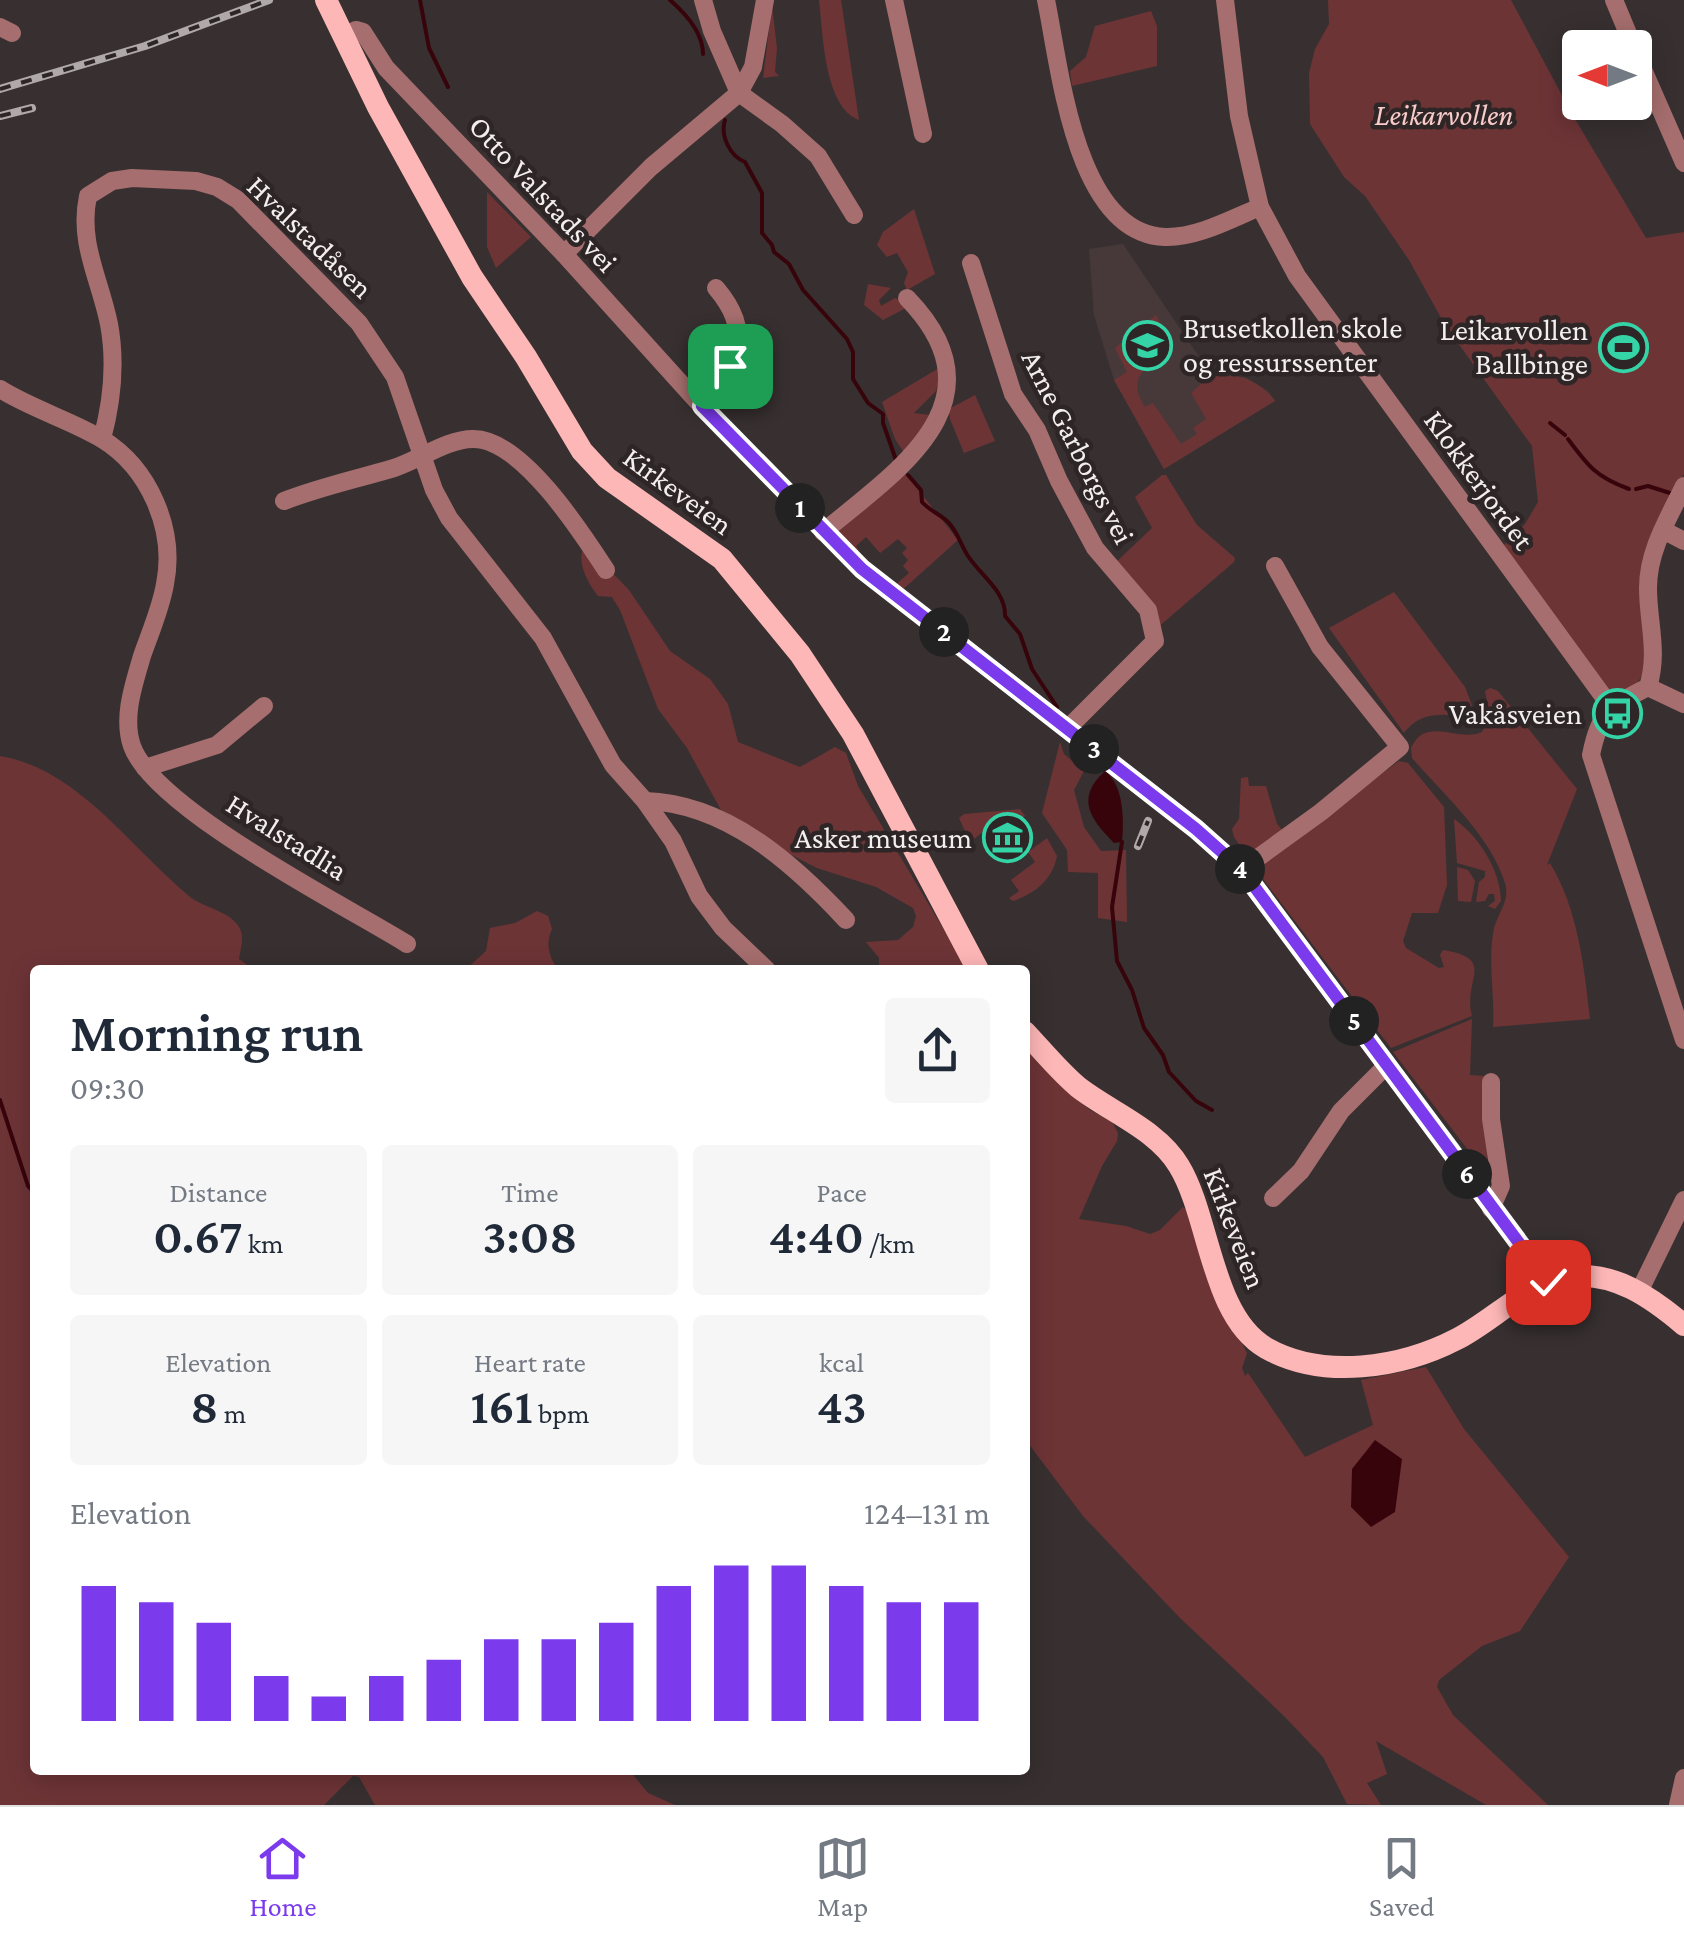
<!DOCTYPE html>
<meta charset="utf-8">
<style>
body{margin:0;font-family:"Crimson Pro",serif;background:#f6f6f7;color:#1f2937;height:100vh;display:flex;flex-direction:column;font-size:38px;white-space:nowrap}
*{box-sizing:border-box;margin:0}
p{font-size:32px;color:#747a83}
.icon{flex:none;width:55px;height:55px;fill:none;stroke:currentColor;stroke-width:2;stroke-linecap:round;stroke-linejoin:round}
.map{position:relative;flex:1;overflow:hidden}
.sheet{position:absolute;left:30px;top:965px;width:1000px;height:810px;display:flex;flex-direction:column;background:#fff;border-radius:10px;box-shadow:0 5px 25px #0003}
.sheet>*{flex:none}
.needle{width:65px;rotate:270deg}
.buttons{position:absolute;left:1562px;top:30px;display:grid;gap:20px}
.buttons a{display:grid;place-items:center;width:90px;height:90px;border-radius:10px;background:#fff;box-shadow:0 5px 25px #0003;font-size:50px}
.pin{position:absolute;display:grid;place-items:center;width:85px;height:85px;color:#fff;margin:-42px;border-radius:20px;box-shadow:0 5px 15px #0006}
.km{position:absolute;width:50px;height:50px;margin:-25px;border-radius:50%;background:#222;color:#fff;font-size:28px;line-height:50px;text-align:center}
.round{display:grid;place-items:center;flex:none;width:105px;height:105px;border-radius:10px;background:#f6f6f7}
.headline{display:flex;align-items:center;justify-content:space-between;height:170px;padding:0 40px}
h1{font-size:55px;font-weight:600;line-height:75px}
.stats{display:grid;grid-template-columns:repeat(3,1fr);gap:15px;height:170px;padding:10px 40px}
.stats div{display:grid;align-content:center;border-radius:10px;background:#f6f6f7;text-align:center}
.stats b{font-size:50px;font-weight:600}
.stats small{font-size:28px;font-weight:400}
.stats p{font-size:28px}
.chart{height:280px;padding:20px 40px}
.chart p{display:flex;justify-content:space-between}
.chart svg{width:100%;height:180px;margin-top:10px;stroke:#7c3aed;stroke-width:6}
.tab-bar{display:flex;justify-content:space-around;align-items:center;height:140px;border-top:2px solid #e0e1e3;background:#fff;font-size:28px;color:#747a83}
.tab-bar a{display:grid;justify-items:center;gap:5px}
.tab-bar .selected{color:#7c3aed}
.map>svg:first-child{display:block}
.built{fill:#473939}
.green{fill:#6d3436}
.water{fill:#38040b}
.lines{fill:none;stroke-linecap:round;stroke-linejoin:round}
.stream{stroke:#38040b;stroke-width:4}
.minor{stroke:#a66e6e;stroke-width:18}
.major{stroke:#feb7b7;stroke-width:22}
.rail-casing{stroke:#afa9a9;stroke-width:8}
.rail{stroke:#2e2626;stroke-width:4;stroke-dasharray:11;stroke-linecap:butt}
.route-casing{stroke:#fff;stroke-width:20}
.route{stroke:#7c3aed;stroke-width:12}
.labels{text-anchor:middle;stroke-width:9;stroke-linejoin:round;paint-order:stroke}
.park-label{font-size:30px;font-style:italic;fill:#f9cbca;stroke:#2e2626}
.street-label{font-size:30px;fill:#f4efef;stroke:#2e2626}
.poi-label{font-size:30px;fill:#f4efef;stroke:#2e2626;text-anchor:end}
</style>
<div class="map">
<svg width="1684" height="1805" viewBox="0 0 1684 1805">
<rect width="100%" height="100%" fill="#383030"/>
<polygon class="built" points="1123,244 1212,376 1245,377 1268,391 1275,401 1164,469 1114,380 1094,315 1089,249"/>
<g class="green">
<path d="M819,0H841L859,120C824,107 823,33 819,0Z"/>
<path d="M1328,0H1511L1572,114L1646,238L1684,232V474L1645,553L1648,666C1640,681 1633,690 1615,695L1607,691L1502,547L1525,524L1538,502L1532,446L1445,325L1409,260L1365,196L1344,177L1310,124L1309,73L1315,49L1329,24Z"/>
<polygon points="772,6 777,48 775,72 779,76 763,78"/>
<polygon points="1151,11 1157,26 1157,66 1072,86 1070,71 1086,57 1095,26"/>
<polygon points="487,192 531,237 496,268 487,247"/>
<polygon points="914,209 935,274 907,290 904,283 908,272 897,253 887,257 877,245 883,232"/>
<polygon points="868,284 891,288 879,300 881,306 895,298 910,306 883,320 864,305"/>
<path d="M1156,315L1169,340L1132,368L1142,363L1144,370C1133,383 1137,394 1145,407L1153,403L1181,444L1197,434L1193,428L1206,419L1191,393C1196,389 1204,380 1210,378C1233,369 1262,382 1275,401L1164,469L1114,380L1127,372L1115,348Z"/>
<polygon points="944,365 936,391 914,413 930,415 907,457 895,439 882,402"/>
<polygon points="975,395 995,441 964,453 950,419 949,409"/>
<polygon points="904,472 958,540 900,592 894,586 909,573 903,566 908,560 902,553 907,548 898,539 880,553 866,537 856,546 863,558 838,538 840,526"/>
<polygon points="1162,475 1166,475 1197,525 1235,558 1234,562 1157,628 1112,566 1152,528 1135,497"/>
<path d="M583,549H589L629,590L670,651L710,679L728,704L738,742L800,767L835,747L846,753L858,786L968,970H871L879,967V958L866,942L898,940L913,927L916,916L913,908L876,887L817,868L737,827L722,812L687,748L658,709L620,610L612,597L598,596C589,584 577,565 583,549Z"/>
<path d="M1394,592L1465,687L1474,711L1468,716C1442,715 1422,710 1404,733L1329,628Z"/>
<path d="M1490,688L1498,691L1577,789L1547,865L1550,863C1578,910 1584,965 1590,1019L1493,1027C1495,996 1488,965 1493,934C1495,915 1511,903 1505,883C1490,835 1444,795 1412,758L1411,748C1426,715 1457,743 1482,732L1490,717L1485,691Z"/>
<polygon points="1060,742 1064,754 1084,771 1074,790 1084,827 1101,851 1126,850 1127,922 1098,918 1098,873 1068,872 1067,850 1042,813"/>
<path d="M0,756C77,768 132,849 189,896C202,907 225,910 236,923C246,934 241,946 239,959L254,970H35V1770H629L648,1793L675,1805H375L359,1777L353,1776L324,1805H0Z"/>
<path d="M1399,761L1408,763L1444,807L1447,885L1438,913H1412L1403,941L1406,948L1439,968L1444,967L1440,955L1443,950C1498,959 1462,979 1472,1016L1391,1048L1254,867Z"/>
<polygon points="1248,777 1249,786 1266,786 1277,824 1285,833 1248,857 1234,837 1232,829 1239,819 1241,778"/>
<polygon points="1020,809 1025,816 1010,828 1002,817 970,842 959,818 964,814"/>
<path d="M1454,819C1478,835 1501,871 1501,901L1495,909L1488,906L1495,901L1494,894H1489L1485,901L1476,902L1479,882L1485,877V871L1457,863Z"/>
<path d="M1047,838L1057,856C1052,880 1036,893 1013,901L1009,898L1019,891L1011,880L1035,862L1028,852Z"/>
<polygon points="1457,867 1468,870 1475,881 1471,902 1458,901"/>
<path d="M537,911L548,916L552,929C545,944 549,956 558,970H465L486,951L490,928L515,923Z"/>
<polygon points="1472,1019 1470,1075 1484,1076 1488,1176 1393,1052"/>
<polygon points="1025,1046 1059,1084 1090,1110 1112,1122 1118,1133 1117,1141 1102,1166 1079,1219 1126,1226 1150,1234 1160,1230 1183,1207 1190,1213 1224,1310 1247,1353 1242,1368 1245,1376 1248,1373 1305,1457 1373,1425 1361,1380 1426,1367 1464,1429 1569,1557 1520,1631 1482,1646 1439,1680 1437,1687 1453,1715 1548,1805 1486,1805 1376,1741 1387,1774 1367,1783 1381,1805 1347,1804 1323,1757 1282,1714 1180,1618 1083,1516 1025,1439"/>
</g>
<g class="water">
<path d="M1105,771C1124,785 1124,820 1122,842L1114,843C1090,819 1075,798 1105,771Z"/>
<polygon points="1375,1440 1402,1459 1395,1512 1371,1527 1351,1507 1352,1469"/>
</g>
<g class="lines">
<g class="stream">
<polyline points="420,0 429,48 448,87"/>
<path d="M670,0C685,13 703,33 703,54"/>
<path d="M725,120C720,136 730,156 745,162L762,193V233L772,245L774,252L789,264L803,290L847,339L853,352V379L868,403L883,414V423L896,460"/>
<polyline points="1550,423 1565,435"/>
<path d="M1568,439C1588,466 1596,477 1629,489"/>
<path d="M908,475L921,490L922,502C930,511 940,514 948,522C957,531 961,545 968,556C980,575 1006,591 1005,616L1020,634L1032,669L1057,707"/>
<polyline points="1636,489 1648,486 1673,494"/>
<polyline points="1122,842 1112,907 1117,961 1132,990 1144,1028 1163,1055 1169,1072 1196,1101 1212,1110"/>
<polyline points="0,1100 28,1186 35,1193"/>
</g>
<g class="minor">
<polyline points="703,0 712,31 739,93 782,124 818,156 854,215"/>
<polyline points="894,0 923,134"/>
<path d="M1046,0C1060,67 1075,234 1165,237C1197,238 1231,219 1260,207"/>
<polyline points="1225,0 1239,116 1260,207 1297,276 1611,707"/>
<polyline points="1614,0 1634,48"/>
<polyline points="0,27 12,33"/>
<polyline points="343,37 356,30 363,32 386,68 564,254 696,400 862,569 1197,829 1241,870 1548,1282"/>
<polyline points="1635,51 1684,163"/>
<polyline points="564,254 651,167 739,93 753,67 765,0"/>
<polyline points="971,263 1013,394 1037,430 1059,481 1095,548 1148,610 1155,641 1068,728"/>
<polyline points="730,366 758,390"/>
<path d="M0,389C32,409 70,420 102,439C149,468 176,529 165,584C161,608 150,633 142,656C134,684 122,717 132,746C154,809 346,906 407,944"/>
<path d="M702,406C733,363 757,336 716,288"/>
<path d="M102,439C112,402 116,362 109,324C100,279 78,243 88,196L112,181L132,178L196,181L217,187L238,200L359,323L395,377L434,490L449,518L543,638L613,765L645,801L673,841L699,896L723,928L767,970"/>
<path d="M1684,486C1668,519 1648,551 1648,588C1648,623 1659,652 1648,687C1610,707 1600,711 1591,755L1684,1040"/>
<path d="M284,501C320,487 357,479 394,468C419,460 447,439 473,439C521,438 582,533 606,570"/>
<polyline points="1663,530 1684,541"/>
<path d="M823,532C900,469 1006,400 907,298"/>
<polyline points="1648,687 1684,704"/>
<polyline points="145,768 217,745 264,706"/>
<path d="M645,801C726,803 793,863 846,920"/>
<polyline points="1241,870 1321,812 1400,747 1320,647 1275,566"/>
<polyline points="1491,1082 1491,1119 1501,1186 1491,1209"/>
<polyline points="1273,1198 1301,1171 1341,1111 1387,1065"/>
<polyline points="1639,1292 1684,1200"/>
<polyline points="1678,1805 1684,1778"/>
</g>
<g class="major">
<polyline points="326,0 378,107 472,277 526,357 582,451 607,478 722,559 800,654 853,734 978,970"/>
<path d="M1025,1032C1042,1050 1059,1071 1078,1087C1110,1112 1158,1130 1179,1166C1210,1217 1211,1316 1266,1348C1323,1380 1401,1368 1457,1339C1494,1320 1527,1283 1569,1277C1613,1270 1652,1298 1684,1325"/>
</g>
<defs>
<g id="rail">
<polyline points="0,89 145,46 269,0"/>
<polyline points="0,116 32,108"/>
<polyline points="1138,846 1148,821"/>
</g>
</defs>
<use href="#rail" class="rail-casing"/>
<use href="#rail" class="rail"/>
</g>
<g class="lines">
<defs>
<polyline id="route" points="730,366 702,406 862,569 1196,829 1242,870 1548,1282"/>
</defs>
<use href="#route" class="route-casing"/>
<use href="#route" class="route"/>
</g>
<defs>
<symbol id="school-ring" viewBox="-11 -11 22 22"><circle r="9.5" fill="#2e2626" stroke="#35d4a7" stroke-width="1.5"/><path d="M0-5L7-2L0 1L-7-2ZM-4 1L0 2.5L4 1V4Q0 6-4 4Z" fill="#35d4a7"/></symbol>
<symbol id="stadium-ring" viewBox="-11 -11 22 22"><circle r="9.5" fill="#2e2626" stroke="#35d4a7" stroke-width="1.5"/><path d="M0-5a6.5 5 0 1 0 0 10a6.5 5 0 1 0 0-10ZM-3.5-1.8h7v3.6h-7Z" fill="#35d4a7"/></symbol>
<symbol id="bus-ring" viewBox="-11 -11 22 22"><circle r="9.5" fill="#2e2626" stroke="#35d4a7" stroke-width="1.5"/><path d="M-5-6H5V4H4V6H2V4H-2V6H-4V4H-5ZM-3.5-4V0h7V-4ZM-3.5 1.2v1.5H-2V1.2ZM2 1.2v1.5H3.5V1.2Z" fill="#35d4a7"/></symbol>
<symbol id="museum-ring" viewBox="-11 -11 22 22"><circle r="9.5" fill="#2e2626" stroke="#35d4a7" stroke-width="1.5"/><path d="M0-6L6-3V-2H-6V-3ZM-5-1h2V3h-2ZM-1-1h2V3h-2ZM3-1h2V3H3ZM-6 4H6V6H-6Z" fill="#35d4a7"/></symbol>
</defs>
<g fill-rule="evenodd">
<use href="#school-ring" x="1120" y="318" width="55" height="55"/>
<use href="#stadium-ring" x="1596" y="320" width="55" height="55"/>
<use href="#bus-ring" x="1590" y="686" width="55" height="55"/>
<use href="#museum-ring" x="980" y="810" width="55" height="55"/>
</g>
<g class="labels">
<g class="park-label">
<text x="1444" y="125">Leikarvollen</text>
</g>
<g class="street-label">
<text transform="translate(543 194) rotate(47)" y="10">Otto Valstads vei</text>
<text transform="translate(310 237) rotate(44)" y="10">Hvalstadåsen</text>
<text transform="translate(1078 447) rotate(63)" y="10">Arne Garborgs vei</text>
<text transform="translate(1479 480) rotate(54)" y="10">Klokkerjordet</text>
<text transform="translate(678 491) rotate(36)" y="10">Kirkeveien</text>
<text transform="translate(287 837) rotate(32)" y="10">Hvalstadlia</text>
<text transform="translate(1235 1228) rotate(69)" y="10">Kirkeveien</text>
</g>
<g class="poi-label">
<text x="1183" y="338" text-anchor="start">Brusetkollen skole<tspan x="1183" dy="34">og ressurssenter</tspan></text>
<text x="1588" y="340">Leikarvollen<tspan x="1588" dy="34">Ballbinge</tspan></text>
<text x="1582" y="724">Vakåsveien</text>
<text x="972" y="848">Asker museum</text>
</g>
</g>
</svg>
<div class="buttons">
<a><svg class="needle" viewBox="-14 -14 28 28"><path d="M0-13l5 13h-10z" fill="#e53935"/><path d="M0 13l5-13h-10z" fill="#747a83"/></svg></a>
</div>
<div class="pin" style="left:730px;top:366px;background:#1e9e55"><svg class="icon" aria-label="arrive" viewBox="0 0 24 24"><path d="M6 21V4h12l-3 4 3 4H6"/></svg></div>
<div class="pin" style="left:1548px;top:1282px;background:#d93025"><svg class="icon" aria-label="check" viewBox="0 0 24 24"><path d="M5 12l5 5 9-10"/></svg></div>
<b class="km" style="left:800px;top:508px">1</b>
<b class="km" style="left:944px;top:632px">2</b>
<b class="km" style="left:1094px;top:749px">3</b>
<b class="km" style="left:1240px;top:869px">4</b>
<b class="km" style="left:1354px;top:1021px">5</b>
<b class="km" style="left:1467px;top:1174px">6</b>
<section class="sheet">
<div class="headline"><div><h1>Morning run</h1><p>09:30</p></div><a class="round"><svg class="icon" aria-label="share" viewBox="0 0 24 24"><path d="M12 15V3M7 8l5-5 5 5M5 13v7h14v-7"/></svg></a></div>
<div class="stats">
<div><p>Distance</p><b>0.67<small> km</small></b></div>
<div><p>Time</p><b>3:08</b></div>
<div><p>Pace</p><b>4:40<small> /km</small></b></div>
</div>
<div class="stats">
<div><p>Elevation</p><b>8<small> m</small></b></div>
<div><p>Heart rate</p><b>161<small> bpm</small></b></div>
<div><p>kcal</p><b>43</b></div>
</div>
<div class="chart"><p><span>Elevation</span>124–131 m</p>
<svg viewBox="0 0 160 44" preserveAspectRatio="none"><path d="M5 44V11M15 44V15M25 44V20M35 44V33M45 44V38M55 44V33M65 44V29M75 44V24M85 44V24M95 44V20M105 44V11M115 44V6M125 44V6M135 44V11M145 44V15M155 44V15"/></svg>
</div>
</section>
</div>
<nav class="tab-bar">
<a class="selected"><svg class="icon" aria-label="home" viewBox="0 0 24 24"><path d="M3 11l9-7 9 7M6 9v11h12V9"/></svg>Home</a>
<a><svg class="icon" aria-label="map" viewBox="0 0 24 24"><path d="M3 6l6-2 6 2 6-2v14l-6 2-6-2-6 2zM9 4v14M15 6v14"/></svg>Map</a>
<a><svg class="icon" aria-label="saved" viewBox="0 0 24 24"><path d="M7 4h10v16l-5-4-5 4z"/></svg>Saved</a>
</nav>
